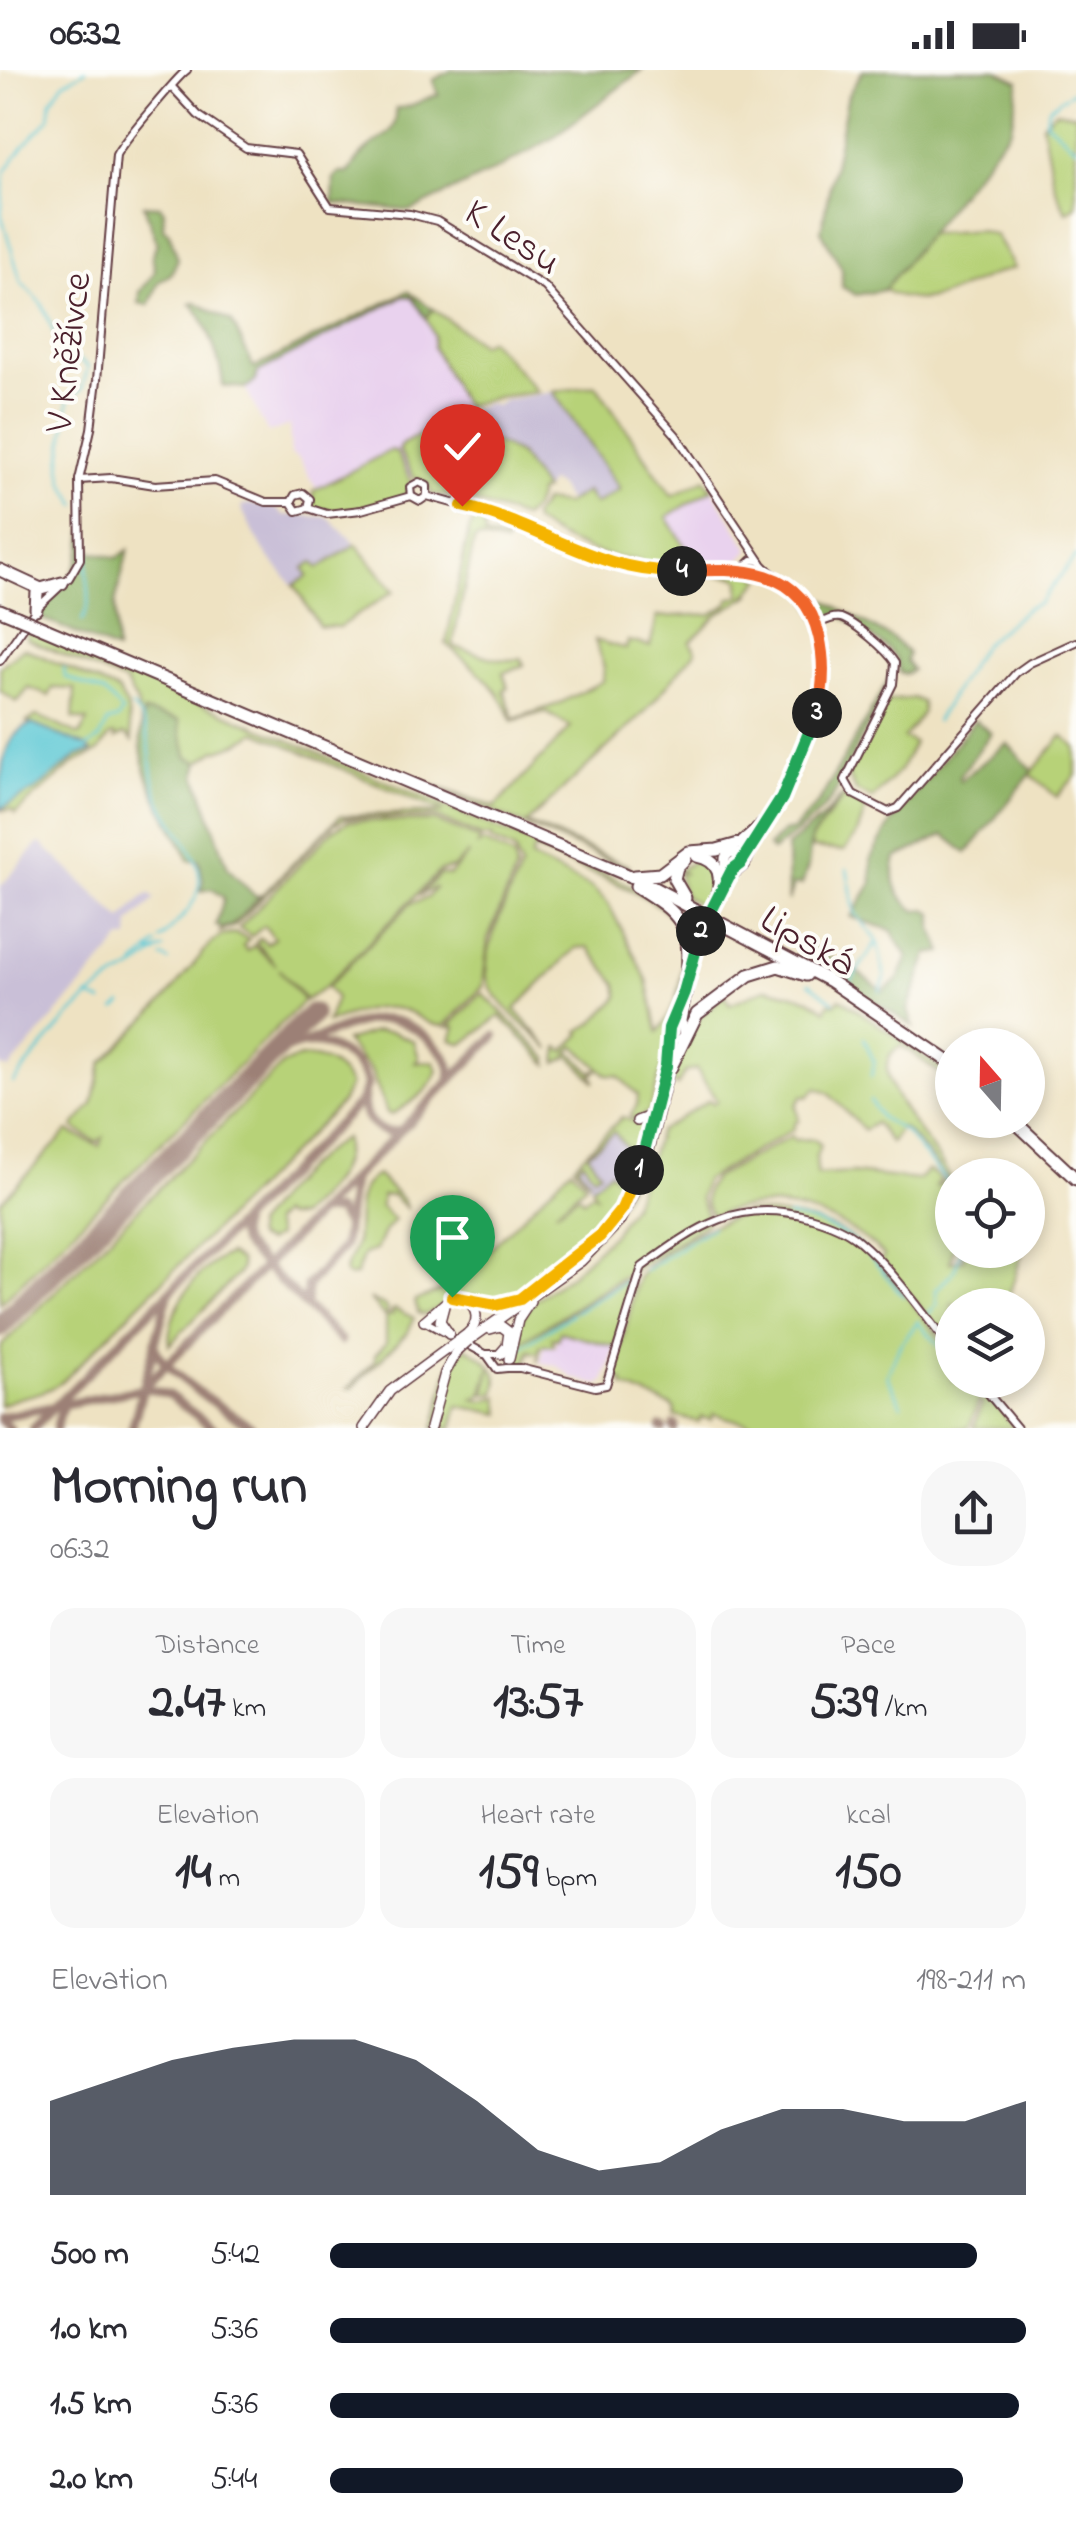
<!DOCTYPE html>
<meta charset="utf-8">
<style>
body{margin:0;font-family:"Indie Flower",sans-serif;background:#f7f7f7;color:#2b2b33;height:100vh;display:flex;flex-direction:column;font-size:38px;white-space:nowrap}
*{box-sizing:border-box;margin:0}
p{font-size:32px;color:#7c7c81}
.icon{flex:none;width:55px;height:55px;fill:none;stroke:currentColor;stroke-width:2;stroke-linecap:round;stroke-linejoin:round}
.map{position:relative;height:1358px;overflow:hidden}
.details{display:flex;flex-direction:column;background:#fff;flex:1}
.details>*{flex:none}
.needle{width:65px;rotate:340deg}
.tools{position:absolute;left:935px;top:958px;display:grid;gap:20px}
.tools a{display:grid;place-items:center;width:110px;height:110px;border-radius:50%;background:#fff;box-shadow:0 5px 15px #0003;font-size:50px}
.pin{position:absolute;display:grid;place-items:center;width:85px;height:85px;color:#fff;margin:-102px -42px;border-radius:50% 50% 50% 0;rotate:-45deg;box-shadow:0 0 10px #0007}
.pin .icon{rotate:45deg}
.km{position:absolute;width:50px;height:50px;margin:-25px;border-radius:50%;background:#222;color:#fff;font-size:28px;line-height:50px;text-align:center}
.round{display:grid;place-items:center;flex:none;width:105px;height:105px;border-radius:40px;background:#f7f7f7}
.summary{display:flex;align-items:center;justify-content:space-between;height:170px;padding:0 50px}
h1{font-size:55px;font-weight:800;line-height:75px}
.metrics{display:grid;grid-template-columns:repeat(3,1fr);gap:15px;height:170px;padding:10px 50px}
.metrics div{display:grid;align-content:center;border-radius:25px;background:#f7f7f7;text-align:center}
.metrics b{font-size:50px;font-weight:800}
.metrics small{font-size:28px;font-weight:400}
.metrics p{font-size:28px}
.chart{height:280px;padding:20px 50px}
.chart p{display:flex;justify-content:space-between}
.chart svg{width:100%;height:180px;margin-top:10px;fill:#111827;opacity:.7}
ul{padding:0 50px;list-style:none;font-size:32px}
li{display:grid;grid-template-columns:160px 120px 1fr;align-items:center;height:75px}
li i{height:25px;border-radius:12px;background:#111827}
.status{display:flex;justify-content:space-between;align-items:center;height:70px;padding:0 50px;background:#fff;direction:ltr}
.status svg{height:28px;fill:currentColor}
.map>svg:first-child{display:block}
.built{fill:#e9d2ee}
.industrial{fill:#c9bfd7}
.green{fill:#b7d278;stroke:#807852;stroke-width:2.5;fill-rule:evenodd}
.forest{fill:#91b468;stroke:#6e6a4a;stroke-width:2.5}
.water{fill:#5cc8d4;stroke:#537480;stroke-width:2.5}
.lines{fill:none;stroke-linecap:round;stroke-linejoin:round}
.stream{stroke:#5cc8d4;stroke-width:2.5}
.taxiway{stroke:#9c8076;stroke-width:9}
.runway{stroke:#9c8076;stroke-width:22}
.minor-casing{stroke:#633c42;stroke-width:10}
.major-casing{stroke:#633c42;stroke-width:12}
.highway-casing{stroke:#633c42;stroke-width:15}
.minor{stroke:#fff;stroke-width:6}
.major{stroke:#fff;stroke-width:9}
.highway{stroke:#fff;stroke-width:11}
.major-bridge-casing{stroke:#633c42;stroke-width:12;stroke-linecap:butt}
.highway-bridge-casing{stroke:#633c42;stroke-width:15;stroke-linecap:butt}
.major-bridge{stroke:#fff;stroke-width:9}
.highway-bridge{stroke:#fff;stroke-width:11}
.split-1-casing{stroke:#fff;stroke-width:20}
.split-2-casing{stroke:#fff;stroke-width:20}
.split-3-casing{stroke:#fff;stroke-width:20}
.split-4-casing{stroke:#fff;stroke-width:20}
.split-5-casing{stroke:#fff;stroke-width:20}
.split-1{stroke:#f5b400;stroke-width:12}
.split-2{stroke:#22a559;stroke-width:12}
.split-3{stroke:#22a559;stroke-width:12}
.split-4{stroke:#f0652b;stroke-width:12}
.split-5{stroke:#f5b400;stroke-width:12}
.labels{text-anchor:middle;stroke-width:8;stroke-linejoin:round;paint-order:stroke}
.street-label{font-size:40px;fill:#4a1f2b;stroke:#fdfcf7}
</style>
<div class="status"><b>06:32</b><svg viewBox="0 0 49 12"><path d="M0 12V9h3v3zM5 12V6h3v6zM10 12V3h3v9zM15 12V0h3v12zM26 1h20v11H26zM47 4h2v5h-2z"/></svg></div>
<div class="map">
<svg width="1076" height="1358" viewBox="0 0 1076 1358">
<rect width="100%" height="100%" fill="#fdfcf7"/>
<filter id="ink" filterUnits="userSpaceOnUse"><feTurbulence type="fractalNoise" baseFrequency=".01" numOctaves="2"/><feDisplacementMap in="SourceGraphic" scale="20" xChannelSelector="R" yChannelSelector="G"/><feConvolveMatrix kernelMatrix="1 2 1 2 8 2 1 2 1" color-interpolation-filters="sRGB"/></filter>
<filter id="wash" filterUnits="userSpaceOnUse"><feTurbulence type="fractalNoise" baseFrequency=".0048" numOctaves="4" result="noise"/><feDisplacementMap in="SourceGraphic" scale="40" xChannelSelector="R" yChannelSelector="G"/><feGaussianBlur stdDeviation="2.25" result="paint"/><feColorMatrix in="noise" values="0 0 0 0 0 0 0 0 0 0 0 0 0 0 0 0 0 1.4 0 .05"/><feComposite in="paint" operator="in"/></filter>
<g filter="url(#wash)">
<rect width="100%" height="100%" fill="#eee2c2"/>
<g class="built">
<polygon points="404,226 412,227 426,248 466,334 464,429 461,431 414,406 317,420 299,389 291,384 289,355 268,363 245,318 256,311 257,303"/>
<polygon points="712,419 750,480 729,499 690,498 689,482 667,447"/>
<polygon points="559,1262 616,1277 604,1312 598,1315 573,1308 556,1295 540,1293 544,1277 555,1277"/>
</g>
<g class="industrial">
<polygon points="553,322 621,419 595,434 586,422 568,432 559,417 550,412 544,420 519,384 493,375 468,343 469,340 490,333 495,336 505,330"/>
<polygon points="250,434 277,439 283,445 328,447 356,474 319,498 304,498 307,506 293,515 268,487 255,465 241,438 242,435"/>
<polygon points="40,772 122,850 143,827 149,824 155,829 130,853 129,869 122,869 9,999 0,996 0,817"/>
<polygon points="611,1058 633,1087 629,1097 614,1108 609,1101 591,1117 574,1095"/>
</g>
<g class="green">
<path d="M1055,41L1076,44V136L1067,142C1050,116 1049,85 1042,55Z"/>
<path d="M979,160L995,165L1014,198C966,209 933,247 884,220L928,164Z"/>
<polygon points="433,239 481,274 489,269 538,322 498,327 464,336 433,277 434,266 426,248"/>
<path d="M596,315L672,426L705,409L712,419L667,447L689,483V495H643L640,490C604,489 565,474 534,452L533,447L544,431L565,434L586,422L595,434L620,419L553,322Z"/>
<path d="M463,341L468,343L493,374L495,372L519,384L544,420L538,422C539,432 531,443 523,448L464,429L432,424L427,413L413,406L399,380L401,375Z"/>
<path d="M391,380L396,382L411,411L405,427C376,434 342,446 313,438V421Z"/>
<path d="M473,440L484,446L485,466L502,470L507,466L505,474L478,468L474,471L453,573L455,577C479,582 500,595 521,588L524,595L503,603L508,618L504,620L514,649L558,634L603,611L604,598L595,570L626,579L628,571L650,576L657,547L712,544L729,533V529L740,526V510L736,507L700,503L747,502L762,508L746,526L752,524L718,544L690,572L696,581L643,644L527,753L629,796V799L425,713L495,737L571,657L545,642L512,651C500,615 473,598 446,574L469,460L475,449Z"/>
<polygon points="356,474 394,521 339,557 319,556 294,515 308,506 304,498 313,492 319,498"/>
<path d="M27,560L619,810C639,820 671,834 681,857C698,894 660,1001 649,1042L636,1049L630,1046L637,1035L638,1025L618,1006L607,1005L575,976L568,983H572L591,1002L598,999L592,1005L595,1012L570,986L557,993L559,977L564,981L581,964L579,961L593,953L619,927L617,914L588,877L576,878L515,939L550,979C533,962 501,937 490,917C475,890 510,824 521,798L515,781L491,770L492,766L483,767L435,747L346,748L334,754L235,856L220,862L221,858L231,856L340,746L443,742L256,662L239,673L215,681L199,692L187,687C186,667 160,654 144,642L141,654L137,633L125,612L27,569ZM534,779C571,798 650,819 675,851C686,865 683,888 681,904C678,927 672,944 658,962L647,910L608,833L592,818L531,788Z"/>
<path d="M24,578L118,621L127,636L132,671L125,664L115,669V665L110,666L98,682L74,693L15,744L12,740H1L73,688L91,680L27,652L36,646C48,649 66,660 80,665L88,651L73,648L75,619L53,618L49,626L29,618L17,632L0,621V597Z"/>
<polygon points="913,628 922,632 923,642 904,668 914,673 900,700 872,729 856,721 848,705 887,631"/>
<polygon points="1062,666 1076,677 1076,705 1057,727 1030,704"/>
<polygon points="846,724 866,738 857,764 844,781 812,778 811,769"/>
<path d="M349,751H435L480,769L478,775L484,772L514,787L516,800L488,869L483,917L444,956C428,956 420,946 406,941C377,931 351,946 327,952L336,928L327,917L411,833L427,828L436,817L419,826L440,804L450,805L469,783L453,798L440,801L326,916L306,930L279,899L304,931L0,1234V1132L68,1061L99,1076L103,1068L96,1072L73,1057L93,1034L102,993L164,931L211,873L221,866L235,863L249,869L243,876L248,881L254,875L276,895L256,872L260,868L267,874L274,868L264,856L252,866L239,858L333,760Z"/>
<polygon points="696,789 711,793 717,819 707,840 684,826 678,802 685,804 679,800"/>
<path d="M767,918L810,929L826,940L829,933L835,934L840,928L952,1005V1012L902,976C849,998 952,1089 952,1116C943,1103 912,1063 901,1057L891,1073L875,1053L864,1060L828,1023L816,1018L807,1027L802,1026L796,1035L799,1051L794,1053V1059L705,1110L700,1128L708,1148L705,1154L519,1273L626,1209L632,1215L616,1277L560,1262L558,1269L552,1268L554,1275L540,1276L538,1292L539,1283L530,1282V1279L525,1296L514,1292L518,1255L531,1233L569,1206L612,1165L633,1134L659,1061L709,1030L713,1033L717,1031L696,999L685,1002L677,1016L670,1011L693,953L725,924L730,934Z"/>
<polygon points="482,923 548,988 548,994 500,946 463,974 451,970 455,957 448,957"/>
<path d="M377,961L392,962L414,971L419,988L415,993L433,991L438,1000C432,1021 409,1034 391,1045L387,1043L371,1001L345,971Z"/>
<path d="M300,987C323,987 338,994 350,1015L341,1033L64,1310C42,1328 18,1324 0,1336V1277L283,994Z"/>
<path d="M650,1046C632,1120 616,1160 550,1204C536,1213 521,1226 504,1231C491,1234 479,1225 466,1226C453,1227 436,1240 424,1245L418,1243L415,1231L454,1215L571,1098L586,1114L555,1142L578,1125L584,1130L592,1123L595,1125L591,1117L610,1101L615,1107L629,1097L633,1086L614,1062L588,1084L600,1102L594,1106L583,1091L578,1095L589,1110H587L574,1095L622,1047L638,1053Z"/>
<path d="M792,1066L794,1070L814,1069L821,1075L816,1086L817,1105L853,1103L918,1110L928,1100L940,1108L936,1115L938,1117L943,1110C959,1126 956,1174 950,1192L963,1190L964,1180H1023L1006,1235H952V1277L882,1191L884,1185C838,1142 773,1122 713,1146C702,1132 703,1121 714,1108Z"/>
<path d="M345,1068C348,1106 323,1123 299,1147H286L281,1144L273,1152L277,1166L267,1172L256,1168L255,1156C279,1125 310,1088 345,1068Z"/>
<path d="M377,1105L404,1131L406,1138L392,1125L382,1126L380,1136L394,1150L384,1162L376,1180L364,1184L356,1205L350,1207L345,1204C345,1191 354,1185 356,1173C360,1148 352,1118 377,1105Z"/>
<path d="M746,1142C780,1144 813,1146 844,1163C876,1181 926,1252 952,1283V1310H975L1015,1358H974L982,1333L979,1330L969,1358H766L713,1344L711,1350L701,1347L699,1352L675,1346V1339L672,1336L623,1316L624,1311L617,1309L612,1316L638,1208C662,1176 709,1156 746,1142Z"/>
<path d="M229,1184L240,1191L241,1198L238,1204L169,1275C168,1239 196,1199 229,1184Z"/>
<polygon points="369,1229 387,1237 387,1246 393,1244 391,1241 395,1239 414,1248 408,1262 352,1318 348,1318 375,1291 375,1285 386,1273 386,1248"/>
<path d="M465,1277C486,1288 503,1300 495,1324H485L490,1298L482,1325L473,1329L482,1331L499,1327L501,1344L458,1336L452,1358H434L449,1298Z"/>
</g>
<g class="forest">
<path d="M452,0H642L551,69L498,99L411,141L333,133L334,108L339,103H348C354,97 357,89 363,83C381,65 398,67 396,38C411,39 424,27 438,25L433,10Z"/>
<polygon points="863,0 996,0 1019,11 1011,58 884,220 856,225 842,217 842,199 821,161 848,25"/>
<polygon points="144,135 160,136 164,141 163,158 169,162 178,189 171,204 159,212 149,235 139,233 140,222 155,202 152,185 157,173"/>
<path d="M408,221L433,239L426,248L412,227L404,226L258,302L256,311L245,318L223,316C222,297 206,245 191,234L195,232L232,252L254,298Z"/>
<path d="M84,459L92,482L117,488L128,480L115,533L116,581L34,545C63,518 82,502 84,459Z"/>
<polygon points="803,517 893,569 908,583 906,591 912,600 905,604 900,603 896,589 888,579 849,550 836,544 818,549"/>
<path d="M890,607L891,611L844,702C837,735 798,762 772,781L768,777L783,762L793,760L819,732Z"/>
<path d="M144,642L179,650C179,666 186,674 187,687L199,692L196,705L228,798L255,826L261,825L231,856L221,858L216,855L224,828L212,819L201,821L203,811L199,790H189C167,742 129,699 144,642Z"/>
<path d="M975,650L991,663L959,707L960,711L1007,673L1033,701L967,783L944,765L896,788C890,811 897,827 916,841L926,839L933,844V860L943,882L928,884L908,940L913,956L820,897L803,873L856,901L883,921L898,910L908,887L891,860L851,847L872,813L871,788L891,753Z"/>
<polygon points="842,726 811,769 808,797 802,815 793,815 788,831 787,776 821,749"/>
</g>
<path class="water" d="M32,654L86,676L91,682L77,686L37,719L0,739C0,708 0,664 32,654Z"/>
<g class="lines">
<g class="stream">
<polyline points="1076,17 1076,2"/>
<polyline points="1076,19 1048,38 1046,52 1076,77"/>
<polyline points="77,435 64,413 61,397 69,328 82,319 88,297 59,275 42,234 21,212 1,144 5,102 25,74 49,49 51,31 63,13 86,0"/>
<path d="M82,551C93,527 88,524 87,501C87,489 92,479 88,467"/>
<polyline points="64,598 65,607 105,623 122,642 118,649 108,652 100,668 86,678"/>
<path d="M132,637C154,655 147,695 157,723C168,755 207,784 198,821C193,839 172,858 160,870"/>
<polyline points="936,651 983,575 1027,538 1039,533 1076,486"/>
<polyline points="847,799 855,843 877,870 885,908 880,921"/>
<polyline points="150,883 164,879"/>
<polyline points="162,887 169,891"/>
<polyline points="135,895 157,874"/>
<polyline points="850,912 877,871"/>
<polyline points="809,913 834,932"/>
<polyline points="88,927 102,932"/>
<polyline points="115,940 122,934"/>
<polyline points="864,968 874,992 871,1007"/>
<path d="M13,1013C48,972 82,921 132,900C142,896 147,886 157,883"/>
<polyline points="870,1030 881,1048 904,1061 952,1118"/>
<polyline points="788,1146 821,1154 845,1165"/>
<polyline points="847,1166 862,1177 903,1226"/>
<polyline points="644,1201 712,1157"/>
<polyline points="575,1242 623,1213 630,1212"/>
<polyline points="928,1244 937,1235 936,1220 955,1200 961,1180"/>
<polyline points="917,1252 940,1276"/>
<polyline points="515,1281 572,1244"/>
<polyline points="902,1335 887,1306 900,1275 919,1251"/>
</g>
<g class="taxiway">
<path d="M307,972C356,954 391,931 434,974C445,985 453,992 450,1008"/>
<path d="M364,1027C361,1048 377,1066 398,1061"/>
<polyline points="320,1142 337,1141 346,1154"/>
<polyline points="242,1151 239,1164 243,1174 341,1271"/>
<polyline points="306,1235 307,1216 344,1176 352,1111"/>
<path d="M155,1277C163,1302 227,1342 251,1356"/>
<polyline points="140,1325 151,1310 495,966"/>
<polyline points="0,1347 147,1318 169,1325 213,1358"/>
<polyline points="0,1350 10,1358"/>
<polyline points="661,1357 663,1358"/>
<path d="M33,1358L360,1032L367,1015C364,1001 355,991 343,984C306,959 272,984 245,1011"/>
<polyline points="56,1358 64,1331"/>
<polyline points="132,1358 168,1226"/>
<polyline points="674,1358 675,1355"/>
</g>
<polyline class="runway" points="0,1256 312,944"/>
</g>
</g>
<g filter="url(#ink)">
<g class="lines">
<defs>
<g id="minor">
<polyline points="172,17 198,45 246,78 296,84 330,137 410,144 437,151 545,217 676,365 761,492"/>
<polyline points="79,410 111,408 155,415 215,411 266,432 291,432 295,425 303,423 310,429 308,438"/>
<polyline points="411,426 410,417 419,412 427,416 427,426"/>
<polyline points="291,432 297,441 308,438 327,444 361,440 411,426 420,431 427,426 514,450 584,484 640,501 747,501 777,509"/>
<path d="M816,555C823,552 832,546 841,548C855,553 887,580 895,593L893,614L845,710L853,724L888,742L898,738L1016,603L1030,593L1076,572"/>
<path d="M0,591L36,539L69,508L80,489L79,410L91,359L97,310L116,85C121,74 179,5 187,0"/>
<path d="M740,794C783,723 860,616 805,531C794,514 771,508 760,491L752,490L744,498"/>
<polyline points="736,803 746,795 752,782"/>
<polyline points="424,1251 446,1263"/>
<polyline points="465,1273 487,1285 497,1299 507,1298"/>
<polyline points="484,1284 503,1284"/>
<path d="M507,1298H520L595,1317L606,1315L642,1197C698,1156 738,1128 809,1147C827,1152 844,1158 858,1170C894,1200 923,1244 952,1280"/>
<polyline points="977,1310 1017,1358"/>
</g>
<g id="major">
<path d="M730,782L739,784L741,793C728,803 723,822 713,837L725,812V788Z"/>
<polyline points="693,887 702,857"/>
<polyline points="680,969 684,965 681,951 694,885"/>
<polyline points="664,1000 668,962 682,929"/>
<polyline points="637,1051 648,1047 656,1034"/>
<path d="M464,1230C479,1238 480,1253 467,1264"/>
<polyline points="444,1236 440,1251 449,1264"/>
<polyline points="424,1251 452,1227 496,1235 520,1229"/>
<polyline points="490,1259 501,1256 509,1262 507,1276 500,1284"/>
<polyline points="468,1271 581,1191 619,1152 643,1104 671,992"/>
<polyline points="509,1289 518,1250 530,1232"/>
<polyline points="364,1358 390,1321 451,1276"/>
<polyline points="430,1358 445,1303 458,1280"/>
</g>
<g id="highway">
<polyline points="0,500 41,519 62,513"/>
<polyline points="36,539 37,522"/>
<polyline points="0,540 17,547"/>
<polyline points="36,555 637,809 830,911 952,994"/>
<path d="M697,786C722,791 722,809 716,830"/>
<polyline points="635,806 660,804 689,782 717,780 742,773 765,753"/>
<path d="M636,816C683,845 691,854 687,910"/>
<polyline points="685,828 674,809 677,797 685,789"/>
<polyline points="671,997 697,944 749,905 778,896 806,905"/>
<polyline points="1013,1050 1076,1109"/>
</g>
</defs>
<use href="#minor" class="minor-casing"/>
<use href="#major" class="major-casing"/>
<use href="#highway" class="highway-casing"/>
<use href="#minor" class="minor"/>
<use href="#major" class="major"/>
<use href="#highway" class="highway"/>
<defs>
<g id="major-bridge">
<polyline points="702,857 713,837"/>
<polyline points="451,1276 467,1264"/>
<polyline points="458,1280 468,1271"/>
</g>
<polyline id="highway-bridge" points="17,547 36,555"/>
</defs>
<use href="#major-bridge" class="major-bridge-casing"/>
<use href="#highway-bridge" class="highway-bridge-casing"/>
<use href="#major-bridge" class="major-bridge"/>
<use href="#highway-bridge" class="highway-bridge"/>
</g>
</g>
<g class="lines" filter="url(#ink)">
<defs>
<polyline id="split-1" points="452,1227 496,1235 520,1229 600,1166 622,1139 639,1100"/>
<polyline id="split-2" points="639,1100 666,996 669,958 684,922 701,861"/>
<polyline id="split-3" points="701,861 732,800 740,794 782,728 817,643"/>
<path id="split-4" d="M682,501C741,498 802,496 819,566C825,592 824,618 817,643"/>
<path id="split-5" d="M462,436C538,453 601,506 682,501"/>
</defs>
<use href="#split-1" class="split-1-casing"/>
<use href="#split-2" class="split-2-casing"/>
<use href="#split-3" class="split-3-casing"/>
<use href="#split-4" class="split-4-casing"/>
<use href="#split-5" class="split-5-casing"/>
<use href="#split-1" class="split-1"/>
<use href="#split-2" class="split-2"/>
<use href="#split-3" class="split-3"/>
<use href="#split-4" class="split-4"/>
<use href="#split-5" class="split-5"/>
</g>
<g class="labels">
<g class="street-label">
<text transform="translate(514 165) rotate(33)" y="14">K Lesu</text>
<text transform="translate(66 282) rotate(-83)" y="14">V Kněžívce</text>
<text transform="translate(809 869) rotate(30)" y="14">Lipská</text>
</g>
</g>
</svg>
<div class="tools">
<a><svg class="needle" viewBox="-14 -14 28 28"><path d="M0-13l5 13h-10z" fill="#e53935"/><path d="M0 13l5-13h-10z" fill="#7c7c81"/></svg></a>
<a><svg class="icon" aria-label="locate" viewBox="0 0 24 24"><circle cx="12" cy="12" r="6"/><path d="M12 2v4M12 18v4M2 12h4M18 12h4"/></svg></a>
<a><svg class="icon" aria-label="layers" viewBox="0 0 24 24"><path d="M12 4l9 5-9 5-9-5zM3 14l9 5 9-5"/></svg></a>
</div>
<div class="pin" style="left:452px;top:1227px;background:#1e9e55"><svg class="icon" aria-label="arrive" viewBox="0 0 24 24"><path d="M6 21V4h12l-3 4 3 4H6"/></svg></div>
<div class="pin" style="left:462px;top:436px;background:#d93025"><svg class="icon" aria-label="check" viewBox="0 0 24 24"><path d="M5 12l5 5 9-10"/></svg></div>
<b class="km" style="left:639px;top:1100px">1</b>
<b class="km" style="left:701px;top:861px">2</b>
<b class="km" style="left:817px;top:643px">3</b>
<b class="km" style="left:682px;top:501px">4</b>
</div>
<section class="details">
<div class="summary"><div><h1>Morning run</h1><p>06:32</p></div><a class="round"><svg class="icon" aria-label="share" viewBox="0 0 24 24"><path d="M12 15V3M7 8l5-5 5 5M5 13v7h14v-7"/></svg></a></div>
<div class="metrics">
<div><p>Distance</p><b>2.47<small> km</small></b></div>
<div><p>Time</p><b>13:57</b></div>
<div><p>Pace</p><b>5:39<small> /km</small></b></div>
</div>
<div class="metrics">
<div><p>Elevation</p><b>14<small> m</small></b></div>
<div><p>Heart rate</p><b>159<small> bpm</small></b></div>
<div><p>kcal</p><b>150</b></div>
</div>
<div class="chart"><p><span>Elevation</span>198–211 m</p>
<svg viewBox="0 0 160 44" preserveAspectRatio="none"><path d="M0 44V21L10 16L20 11L30 8L40 6L50 6L60 11L70 21L80 33L90 38L100 36L110 28L120 23L130 23L140 26L150 26L160 21V44z"/></svg>
</div>
<ul>
<li><b>500 m</b>5:42<i style="width:93%"></i></li>
<li><b>1.0 km</b>5:36<i style="width:100%"></i></li>
<li><b>1.5 km</b>5:36<i style="width:99%"></i></li>
<li><b>2.0 km</b>5:44<i style="width:91%"></i></li>
</ul>
</section>
